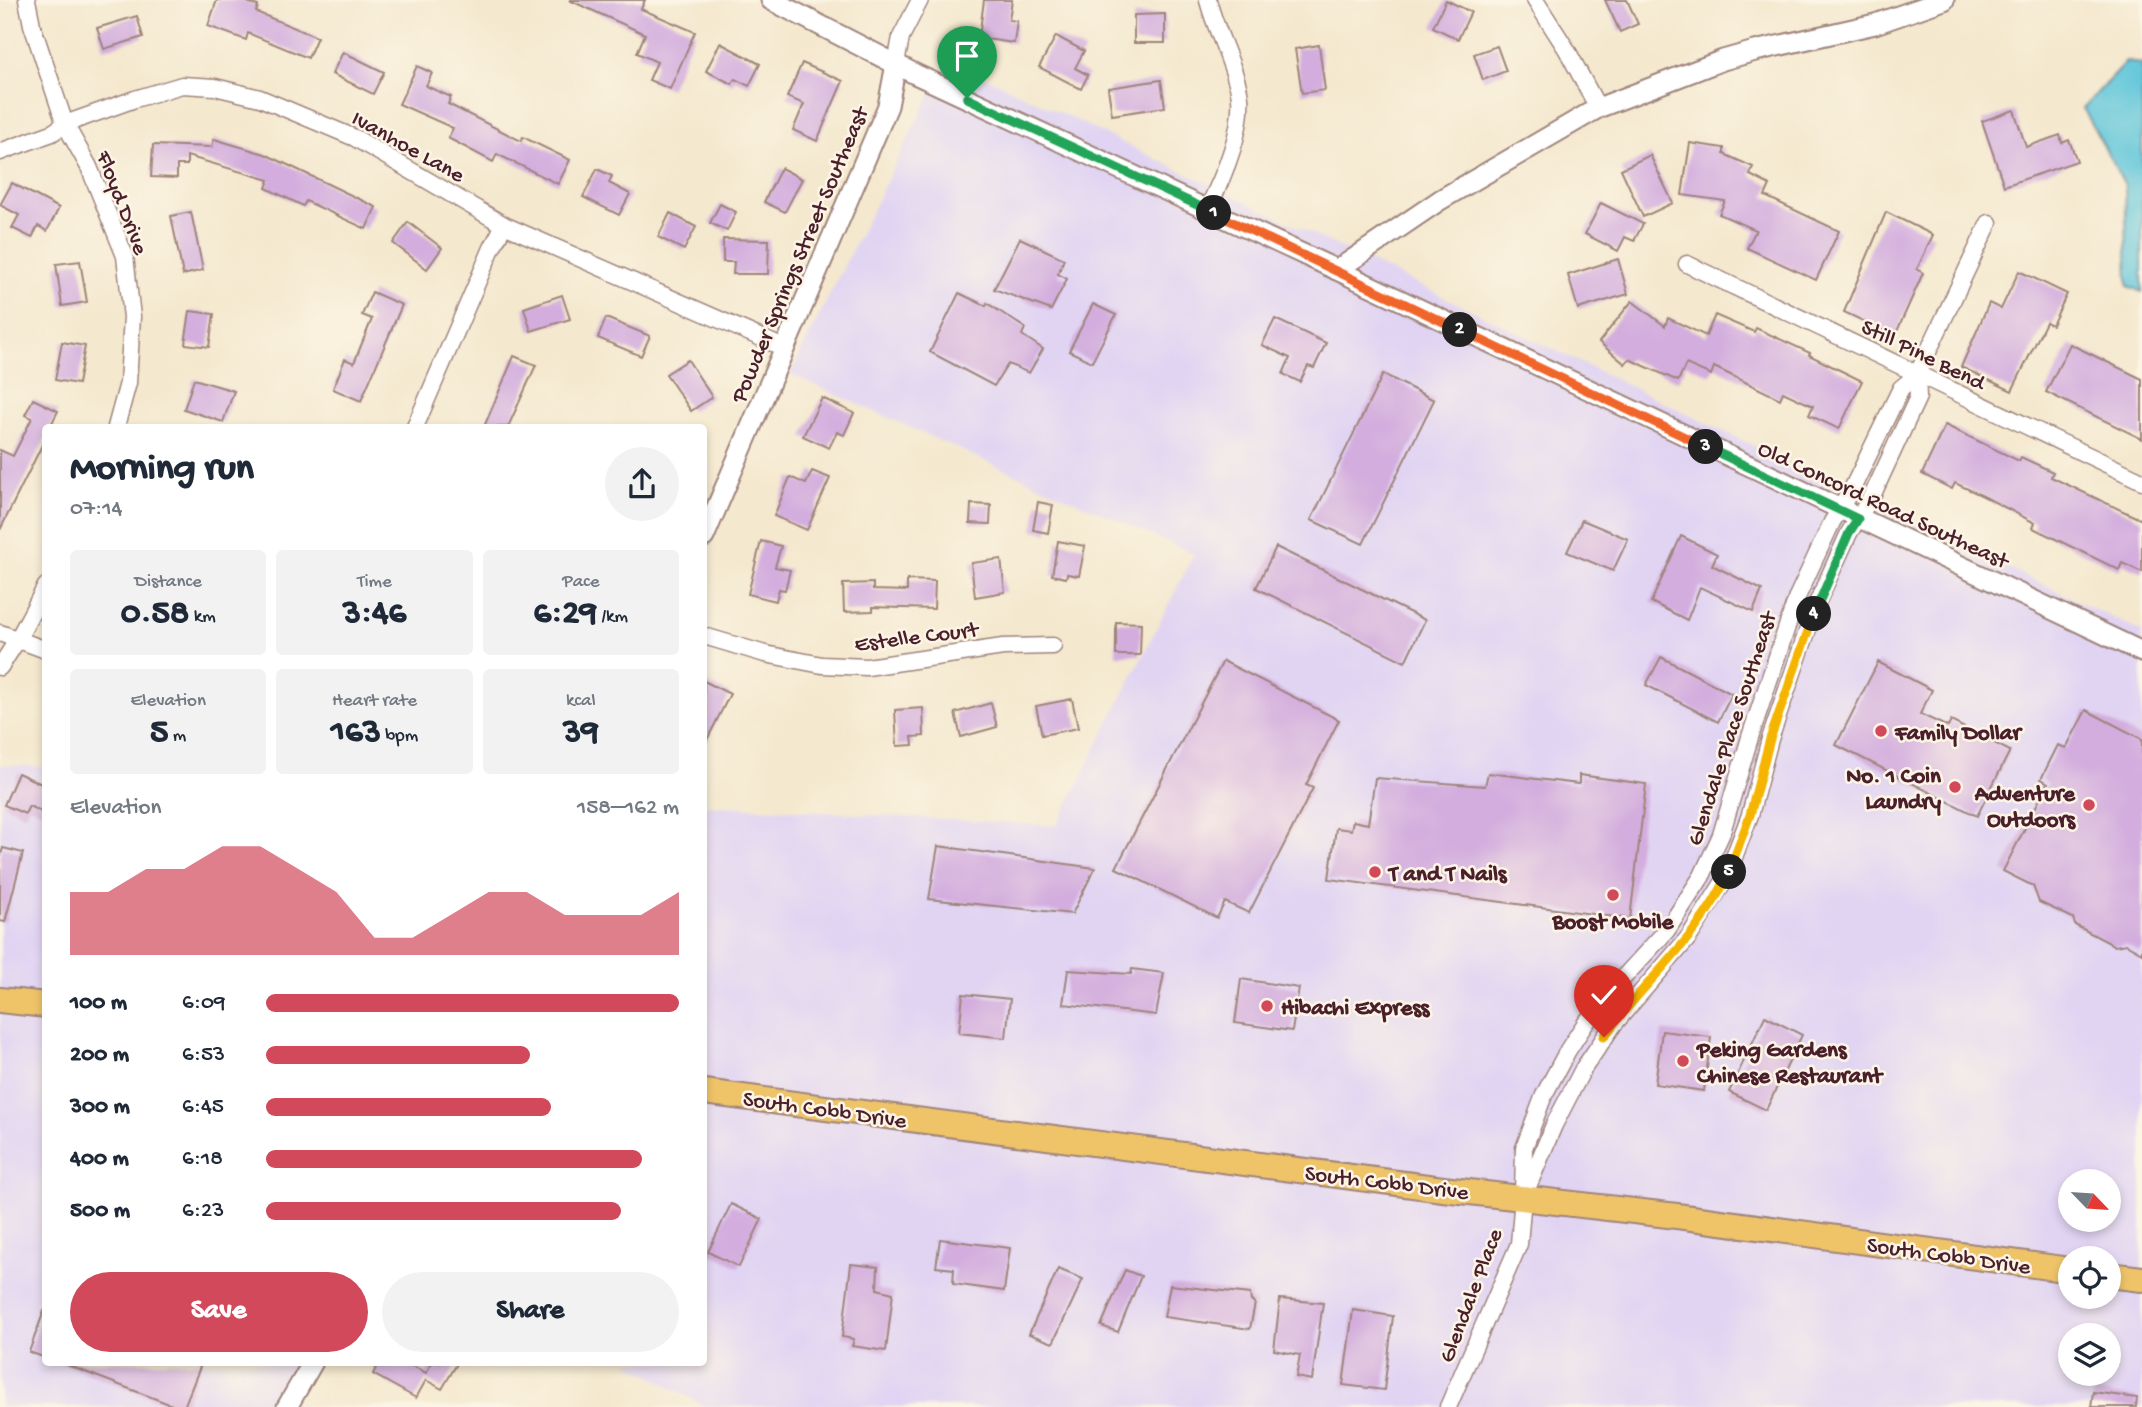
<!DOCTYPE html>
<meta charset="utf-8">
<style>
body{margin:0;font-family:"Gochi Hand",sans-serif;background:#f2f2f3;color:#1f2937;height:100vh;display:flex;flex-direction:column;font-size:26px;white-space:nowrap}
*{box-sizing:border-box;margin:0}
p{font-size:23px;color:#747a83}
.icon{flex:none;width:38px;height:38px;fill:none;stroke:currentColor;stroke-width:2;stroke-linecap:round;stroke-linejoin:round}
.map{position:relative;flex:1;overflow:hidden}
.panel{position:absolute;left:42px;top:424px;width:665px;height:942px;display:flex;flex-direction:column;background:#fff;border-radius:7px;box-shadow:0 4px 10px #0003}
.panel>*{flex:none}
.needle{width:46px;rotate:115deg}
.tools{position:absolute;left:2058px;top:1169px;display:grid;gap:14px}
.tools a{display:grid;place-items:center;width:63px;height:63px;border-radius:50%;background:#fff;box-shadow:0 4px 10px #0003;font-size:35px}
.pin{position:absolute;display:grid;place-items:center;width:60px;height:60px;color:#fff;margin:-72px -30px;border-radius:50% 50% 50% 0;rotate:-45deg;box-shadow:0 0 7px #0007}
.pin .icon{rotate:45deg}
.km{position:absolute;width:35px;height:35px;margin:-18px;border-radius:50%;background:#222;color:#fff;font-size:19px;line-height:35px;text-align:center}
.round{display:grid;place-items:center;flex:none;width:74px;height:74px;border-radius:37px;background:#f2f2f3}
.summary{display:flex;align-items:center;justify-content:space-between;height:119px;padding:0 28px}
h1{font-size:38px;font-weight:700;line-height:52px}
.stats{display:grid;grid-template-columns:repeat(3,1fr);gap:10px;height:119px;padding:7px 28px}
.stats div{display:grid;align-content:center;border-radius:7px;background:#f2f2f3;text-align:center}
.stats b{font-size:35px;font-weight:700}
.stats small{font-size:19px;font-weight:400}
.stats p{font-size:19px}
.chart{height:196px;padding:14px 28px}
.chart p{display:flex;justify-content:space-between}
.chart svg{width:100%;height:126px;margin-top:7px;fill:#d1495b;opacity:.7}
.button{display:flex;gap:14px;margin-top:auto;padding:14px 28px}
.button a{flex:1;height:80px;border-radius:42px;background:#d1495b;color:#fff;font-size:28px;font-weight:700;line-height:80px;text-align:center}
.button a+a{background:#f2f2f3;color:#1f2937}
ul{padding:0 28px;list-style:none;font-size:23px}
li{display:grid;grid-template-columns:112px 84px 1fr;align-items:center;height:52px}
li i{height:18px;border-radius:9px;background:#d1495b}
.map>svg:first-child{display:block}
.built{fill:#e1d4f3;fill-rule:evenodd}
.water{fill:#5ec6da;stroke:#547282;stroke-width:2}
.building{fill:#d3adde}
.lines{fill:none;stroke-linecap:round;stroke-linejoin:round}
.minor-casing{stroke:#9f847c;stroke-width:19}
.tertiary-casing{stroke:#9f847c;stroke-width:23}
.primary-casing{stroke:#9f847c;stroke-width:28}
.minor{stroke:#fff;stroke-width:16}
.tertiary{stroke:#fff;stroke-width:19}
.primary{stroke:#efc469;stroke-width:24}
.split-1-casing{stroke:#fff;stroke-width:14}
.split-2-casing{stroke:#fff;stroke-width:14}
.split-3-casing{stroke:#fff;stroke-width:14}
.split-4-casing{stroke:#fff;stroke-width:14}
.split-5-casing{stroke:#fff;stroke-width:14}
.split-6-casing{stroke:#fff;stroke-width:14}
.split-1{stroke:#22a559;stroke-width:9}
.split-2{stroke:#f0652b;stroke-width:9}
.split-3{stroke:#f0652b;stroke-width:9}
.split-4{stroke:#22a559;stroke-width:9}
.split-5{stroke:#f5b400;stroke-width:9}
.split-6{stroke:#f5b400;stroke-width:9}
.poi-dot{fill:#d1495b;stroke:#fcf5e5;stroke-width:2.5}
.labels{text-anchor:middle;stroke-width:5;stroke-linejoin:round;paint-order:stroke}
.street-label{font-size:23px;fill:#4a1f2b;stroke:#fcf5e5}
.poi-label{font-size:23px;font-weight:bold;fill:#4a1f2b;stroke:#fcf5e5;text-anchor:start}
</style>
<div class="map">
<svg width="2142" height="1407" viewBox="0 0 2142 1407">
<rect width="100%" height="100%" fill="#fcf5e5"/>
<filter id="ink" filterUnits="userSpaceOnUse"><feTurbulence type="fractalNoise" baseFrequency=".0143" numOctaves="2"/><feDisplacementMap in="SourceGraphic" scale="14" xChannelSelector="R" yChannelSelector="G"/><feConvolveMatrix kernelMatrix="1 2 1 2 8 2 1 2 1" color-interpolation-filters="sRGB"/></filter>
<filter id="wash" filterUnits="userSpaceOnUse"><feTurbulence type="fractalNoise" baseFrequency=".00686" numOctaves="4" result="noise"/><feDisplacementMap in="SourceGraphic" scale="28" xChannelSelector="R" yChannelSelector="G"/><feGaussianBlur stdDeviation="1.57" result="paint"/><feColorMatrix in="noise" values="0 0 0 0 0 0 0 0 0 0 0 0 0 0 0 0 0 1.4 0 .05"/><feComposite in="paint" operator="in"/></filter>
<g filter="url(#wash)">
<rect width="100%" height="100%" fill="#f4e8ce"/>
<g class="built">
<path d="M948,59L2142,632V1407H706L626,1362H704V805L1057,826L1194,554L790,374ZM2070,1181H2109V1220H2070ZM2070,1258H2109V1297H2070ZM2070,1335H2109V1374H2070Z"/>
<polygon points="0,765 45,767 46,1362 313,1362 287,1407 0,1407"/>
</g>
<polygon class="water" points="2126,62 2142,64 2142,292 2128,286 2125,185 2083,108"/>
<g id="blocks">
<g class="building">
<polygon points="217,0 242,0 258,6 256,12 317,37 308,58 248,33 246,40 208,26"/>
<polygon points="569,0 645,0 641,9 695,32 670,89 649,80 657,62 637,53 645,34"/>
<polygon points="984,0 1012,0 1009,20 1017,21 1014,43 979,38"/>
<polygon points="1446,0 1471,12 1458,39 1433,27"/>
<polygon points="1605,0 1627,0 1638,24 1620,32"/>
<polygon points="1165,14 1165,43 1134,43 1134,15"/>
<polygon points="137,16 143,37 104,49 97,28"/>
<polygon points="1056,36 1084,51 1075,68 1088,75 1081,89 1039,67"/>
<polygon points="720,43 760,64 749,86 735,79 732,84 706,71"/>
<polygon points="1319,45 1325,90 1302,93 1295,49"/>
<polygon points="1497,46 1506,71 1483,80 1474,54"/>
<polygon points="343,52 384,72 373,94 332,74"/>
<polygon points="802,63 843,81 817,141 793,130 804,104 787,97"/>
<polygon points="417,66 432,73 426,86 451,97 448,104 521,141 523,137 570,160 558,184 497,154 493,162 448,138 453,128 399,104"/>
<polygon points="1161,80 1165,107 1112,115 1108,88"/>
<polygon points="2014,110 2026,147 2060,135 2062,143 2069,140 2077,161 2004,186 1982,121"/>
<polygon points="214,139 265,154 376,207 366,229 306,201 303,206 266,188 269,180 187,156 187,165 177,165 177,178 151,177 153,145 212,147"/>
<polygon points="1690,143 1724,148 1724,154 1753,167 1750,175 1770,185 1765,196 1839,231 1816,280 1747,248 1756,230 1719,214 1725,201 1682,195"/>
<polygon points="1650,155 1673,203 1643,217 1621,169"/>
<polygon points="781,168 802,179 785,212 764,202"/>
<polygon points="597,169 612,176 609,183 630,194 619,215 583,197"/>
<polygon points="12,183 59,208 47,231 38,226 32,238 12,228 19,215 0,205"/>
<polygon points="1601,203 1643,224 1634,241 1625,237 1618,251 1585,234"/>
<polygon points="720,204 736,212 727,231 710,223"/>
<polygon points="191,212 203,270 183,275 171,216"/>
<polygon points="1886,212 1933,235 1917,269 1923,273 1895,336 1844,312"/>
<polygon points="670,213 696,227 684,250 658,237"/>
<polygon points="408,222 442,248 427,269 393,243"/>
<polygon points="1020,238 1064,259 1058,274 1067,279 1051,310 994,289"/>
<polygon points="723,239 769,240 768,274 733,274 734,262 723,262"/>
<polygon points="1618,259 1628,294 1578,309 1568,275"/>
<polygon points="80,261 87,302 62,306 56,264"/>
<polygon points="2019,271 2067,294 2052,325 2046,322 2012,391 1961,367 1989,303 2001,309"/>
<polygon points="372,292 402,305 361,401 333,389 345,359 354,363 367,331 372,319 362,315"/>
<polygon points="959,293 986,306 987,303 1025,328 1022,335 1043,349 1029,373 1008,364 994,386 930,352"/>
<polygon points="562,295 570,319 531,331 524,308"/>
<polygon points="1632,301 1665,326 1668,318 1706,336 1715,315 1754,332 1756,328 1810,353 1809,355 1862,381 1839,429 1809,415 1813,406 1783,392 1780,399 1714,367 1711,375 1686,364 1678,381 1629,359 1625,364 1599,342"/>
<polygon points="1093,304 1116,315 1092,362 1069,351"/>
<polygon points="190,311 214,314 209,347 185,344"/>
<polygon points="606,318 650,336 641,356 598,338"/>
<polygon points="1275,319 1326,343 1314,368 1308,366 1300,382 1283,374 1290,358 1262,345"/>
<polygon points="62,342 85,346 78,384 55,380"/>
<polygon points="2070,344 2142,379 2142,439 2046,392"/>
<polygon points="514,356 536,365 508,427 484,427"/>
<polygon points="688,360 712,397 691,411 666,374"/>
<polygon points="1383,374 1434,400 1363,544 1311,520"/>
<polygon points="194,379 234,391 223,422 184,409"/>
<polygon points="822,398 854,413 844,435 837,432 829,448 803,436"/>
<polygon points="33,399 58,411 50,427 46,427 46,437 0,530 0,450 13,456 32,418 25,415"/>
<polygon points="1945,425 2019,461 2021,457 2053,472 2051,477 2142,520 2142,572 2122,563 2119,570 2033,528 2035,523 1983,496 1955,483 1952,489 1922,474"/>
<polygon points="812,471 830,478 807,530 774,516 790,477 806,484"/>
<polygon points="1038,502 1053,505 1048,533 1033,530"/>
<polygon points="971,504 991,505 990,524 970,523"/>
<polygon points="1582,520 1628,539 1613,571 1567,552"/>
<polygon points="1681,536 1717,554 1712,565 1762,590 1753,612 1700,587 1687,620 1651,602"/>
<polygon points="761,541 781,546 775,567 790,570 785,590 779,589 776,601 748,594"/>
<polygon points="1058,541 1085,546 1079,576 1067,574 1066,578 1052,575"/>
<polygon points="1276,547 1425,620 1405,662 1256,588"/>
<polygon points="1001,559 1005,592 975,597 971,563"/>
<polygon points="907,580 935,581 934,609 873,607 873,611 844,612 843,584 873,583 873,590 907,591"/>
<polygon points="1116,622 1141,623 1140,655 1116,655"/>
<polygon points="1661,657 1732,694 1718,722 1646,685"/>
<polygon points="1223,661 1339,720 1306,785 1313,788 1249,913 1225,902 1217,918 1116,868"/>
<polygon points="1878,662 1932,690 1920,714 1948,727 1951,721 2010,751 1977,816 1836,745"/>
<polygon points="704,681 730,694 704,746"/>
<polygon points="1072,699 1078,728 1042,735 1036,706"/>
<polygon points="991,703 997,727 961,737 955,713"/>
<polygon points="923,708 924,736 912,737 913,745 897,746 895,710"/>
<polygon points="2086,710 2142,739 2142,953 2126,944 2115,946 2075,925 2073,918 2039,902 2033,886 2003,871 2048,783 2041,779 2058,745 2066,748"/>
<polygon points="18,773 46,786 46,814 29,806 25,814 4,805"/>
<polygon points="1488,773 1579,784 1579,775 1646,784 1630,919 1329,879 1336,828 1351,830 1353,821 1368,824 1375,778 1485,786"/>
<polygon points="938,846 1095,868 1072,914 929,899"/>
<polygon points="3,848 23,853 5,922 0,921 0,858"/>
<polygon points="1132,969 1164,973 1156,1015 1063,1004 1068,970 1131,974"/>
<polygon points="1241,979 1299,988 1292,1031 1235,1023"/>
<polygon points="963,994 1010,999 1006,1038 959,1033"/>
<polygon points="1765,1016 1802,1035 1766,1110 1729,1092"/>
<polygon points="1662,1031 1711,1037 1704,1091 1655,1084"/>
<polygon points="731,1204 762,1219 739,1267 708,1252"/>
<polygon points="940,1239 1010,1248 1004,1291 953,1284 954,1269 936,1267"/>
<polygon points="851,1264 878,1267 877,1289 893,1293 886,1351 852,1346 854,1339 842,1337"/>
<polygon points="1058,1269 1083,1279 1053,1343 1029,1334"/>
<polygon points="1125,1270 1141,1276 1118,1332 1101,1326"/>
<polygon points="1170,1285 1250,1294 1251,1301 1255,1303 1250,1329 1164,1317"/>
<polygon points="1280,1299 1323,1303 1312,1380 1296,1377 1300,1355 1274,1350"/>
<polygon points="1353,1310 1393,1316 1384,1390 1343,1385"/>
<polygon points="44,1311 46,1311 46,1358 29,1352"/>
<polygon points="59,1362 202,1362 184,1407 177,1407"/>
<polygon points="379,1362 405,1362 426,1373 432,1362 458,1362 442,1389 426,1380 416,1398 373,1374"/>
<polygon points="2093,1392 2137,1398 2136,1407 2091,1407"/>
</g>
</g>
</g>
<g filter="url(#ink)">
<use href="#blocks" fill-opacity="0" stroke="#9f847c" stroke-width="2"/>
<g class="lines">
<defs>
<g id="minor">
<polyline points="27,0 32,25 65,124 89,167 125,256 132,317 128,383 116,427"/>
<polyline points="1535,0 1567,50 1598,108"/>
<polyline points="896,64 901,37 920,0"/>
<polyline points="0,152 52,133 65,124 135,99 182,85 215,87 260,98 355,138 504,225 784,348"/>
<path d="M1207,210C1222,180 1243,132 1240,97C1237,70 1215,30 1208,0"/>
<polyline points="1687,264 2142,481"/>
<polyline points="415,427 492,248 504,225"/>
<polyline points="0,633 46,650"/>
<polyline points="704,636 765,654 822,665 867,667 1003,647 1053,646"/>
<polyline points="0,667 18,639 46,586"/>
<polyline points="1527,1189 1554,1125 1583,1069 1614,1024 1689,937 1726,878 1750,815 1770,739 1817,603 1849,533 1873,494 1918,397 1917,375"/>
<polyline points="1448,1407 1519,1244 1523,1197 1524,1148 1544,1095 1568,1050 1585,1024 1612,990 1667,930 1702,876 1721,835 1751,734 1797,597 1832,522 1853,487 1901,388 1917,375 1989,223"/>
</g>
<g id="tertiary">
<polyline points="771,0 915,74 1337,270 2142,652"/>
<polyline points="1337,270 1440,200 1598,108 1723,60 1755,51 1875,24 1944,0"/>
<polyline points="704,537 888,106 896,64"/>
<polyline points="287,1407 313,1362"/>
</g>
<g id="primary">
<polyline points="0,1000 46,1005"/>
<polyline points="704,1092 1443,1189 1677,1216 2070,1270"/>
<polyline points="2109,1275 2142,1279"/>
</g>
</defs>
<use href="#minor" class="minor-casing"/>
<use href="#tertiary" class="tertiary-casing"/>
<use href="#primary" class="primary-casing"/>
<use href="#minor" class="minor"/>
<use href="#tertiary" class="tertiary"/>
<use href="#primary" class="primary"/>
</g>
</g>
<g class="lines" filter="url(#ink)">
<defs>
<polyline id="split-1" points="967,98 1214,213"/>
<polyline id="split-2" points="1214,213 1460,330"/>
<polyline id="split-3" points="1460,330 1706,447"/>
<polyline id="split-4" points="1706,447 1858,519 1849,533 1814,614"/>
<polyline id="split-5" points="1729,872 1750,815 1770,739 1814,614"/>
<path id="split-6" d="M1604,1037C1644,981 1701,937 1729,872"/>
</defs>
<use href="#split-1" class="split-1-casing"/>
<use href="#split-2" class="split-2-casing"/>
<use href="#split-3" class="split-3-casing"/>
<use href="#split-4" class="split-4-casing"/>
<use href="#split-5" class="split-5-casing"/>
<use href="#split-6" class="split-6-casing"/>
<use href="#split-1" class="split-1"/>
<use href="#split-2" class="split-2"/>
<use href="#split-3" class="split-3"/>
<use href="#split-4" class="split-4"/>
<use href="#split-5" class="split-5"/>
<use href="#split-6" class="split-6"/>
</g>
<g class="poi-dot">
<circle cx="1881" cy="731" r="7"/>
<circle cx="1955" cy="787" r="7"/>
<circle cx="2089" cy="805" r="7"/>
<circle cx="1375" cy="872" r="7"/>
<circle cx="1613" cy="895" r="7"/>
<circle cx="1267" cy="1006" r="7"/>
<circle cx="1683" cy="1061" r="7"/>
</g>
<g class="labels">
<g class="street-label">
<text transform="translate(409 145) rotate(29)" y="8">Ivanhoe Lane</text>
<text transform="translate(124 202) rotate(69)" y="8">Floyd Drive</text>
<text transform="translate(798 254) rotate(-67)" y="8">Powder Springs Street Southeast</text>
<text transform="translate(1924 353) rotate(26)" y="8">Still Pine Bend</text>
<text transform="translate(1884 503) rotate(25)" y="8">Old Concord Road Southeast</text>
<text transform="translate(916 635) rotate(-7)" y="8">Estelle Court</text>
<text transform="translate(1730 728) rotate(-72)" y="8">Glendale Place Southeast</text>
<text transform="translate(825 1108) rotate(8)" y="8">South Cobb Drive</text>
<text transform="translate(1387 1181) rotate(7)" y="8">South Cobb Drive</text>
<text transform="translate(1949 1254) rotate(8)" y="8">South Cobb Drive</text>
<text transform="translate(1469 1295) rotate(-69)" y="8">Glendale Place</text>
</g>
<g class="poi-label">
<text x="1895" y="739">Family Dollar</text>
<text x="1941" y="782" text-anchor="end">No. 1 Coin<tspan x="1941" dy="26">Laundry</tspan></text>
<text x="2075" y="800" text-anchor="end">Adventure<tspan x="2075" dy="26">Outdoors</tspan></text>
<text x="1389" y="880">T and T Nails</text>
<text x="1613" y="928" text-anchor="middle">Boost Mobile</text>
<text x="1281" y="1014">Hibachi Express</text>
<text x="1697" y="1056">Peking Gardens<tspan x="1697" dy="26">Chinese Restaurant</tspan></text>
</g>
</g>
</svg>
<div class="tools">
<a><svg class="needle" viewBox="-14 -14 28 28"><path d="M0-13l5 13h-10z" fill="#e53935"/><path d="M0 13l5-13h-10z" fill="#747a83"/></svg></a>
<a><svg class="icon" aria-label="locate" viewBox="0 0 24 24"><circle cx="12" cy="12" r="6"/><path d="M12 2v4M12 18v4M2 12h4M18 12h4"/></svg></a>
<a><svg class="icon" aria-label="layers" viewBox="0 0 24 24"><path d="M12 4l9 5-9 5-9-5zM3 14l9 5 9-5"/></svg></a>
</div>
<div class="pin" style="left:967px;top:98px;background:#1e9e55"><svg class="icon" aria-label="arrive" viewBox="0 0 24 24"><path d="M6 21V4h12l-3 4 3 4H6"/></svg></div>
<div class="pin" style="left:1604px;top:1037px;background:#d93025"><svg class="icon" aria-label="check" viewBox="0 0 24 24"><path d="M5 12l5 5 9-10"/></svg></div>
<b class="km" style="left:1214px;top:213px">1</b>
<b class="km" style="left:1460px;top:330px">2</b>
<b class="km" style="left:1706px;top:447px">3</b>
<b class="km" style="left:1814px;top:614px">4</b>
<b class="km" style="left:1729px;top:872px">5</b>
<section class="panel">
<div class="summary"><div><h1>Morning run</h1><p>07:14</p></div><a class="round"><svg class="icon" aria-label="share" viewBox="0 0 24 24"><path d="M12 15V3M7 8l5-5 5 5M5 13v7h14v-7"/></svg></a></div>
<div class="stats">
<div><p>Distance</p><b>0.58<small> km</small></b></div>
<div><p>Time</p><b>3:46</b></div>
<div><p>Pace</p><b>6:29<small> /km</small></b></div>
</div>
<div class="stats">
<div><p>Elevation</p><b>5<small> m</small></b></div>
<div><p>Heart rate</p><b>163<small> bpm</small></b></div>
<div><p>kcal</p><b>39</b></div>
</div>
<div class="chart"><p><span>Elevation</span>158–162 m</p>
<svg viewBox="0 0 160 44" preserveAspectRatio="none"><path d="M0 44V22L10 22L20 14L30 14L40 6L50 6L60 14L70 22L80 38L90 38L100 30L110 22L120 22L130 30L140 30L150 30L160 22V44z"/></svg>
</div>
<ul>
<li><b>100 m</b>6:09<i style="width:100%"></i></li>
<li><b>200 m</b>6:53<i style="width:64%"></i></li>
<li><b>300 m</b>6:45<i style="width:69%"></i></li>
<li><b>400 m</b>6:18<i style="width:91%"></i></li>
<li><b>500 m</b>6:23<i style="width:86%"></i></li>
</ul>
<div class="button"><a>Save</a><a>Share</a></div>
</section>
</div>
